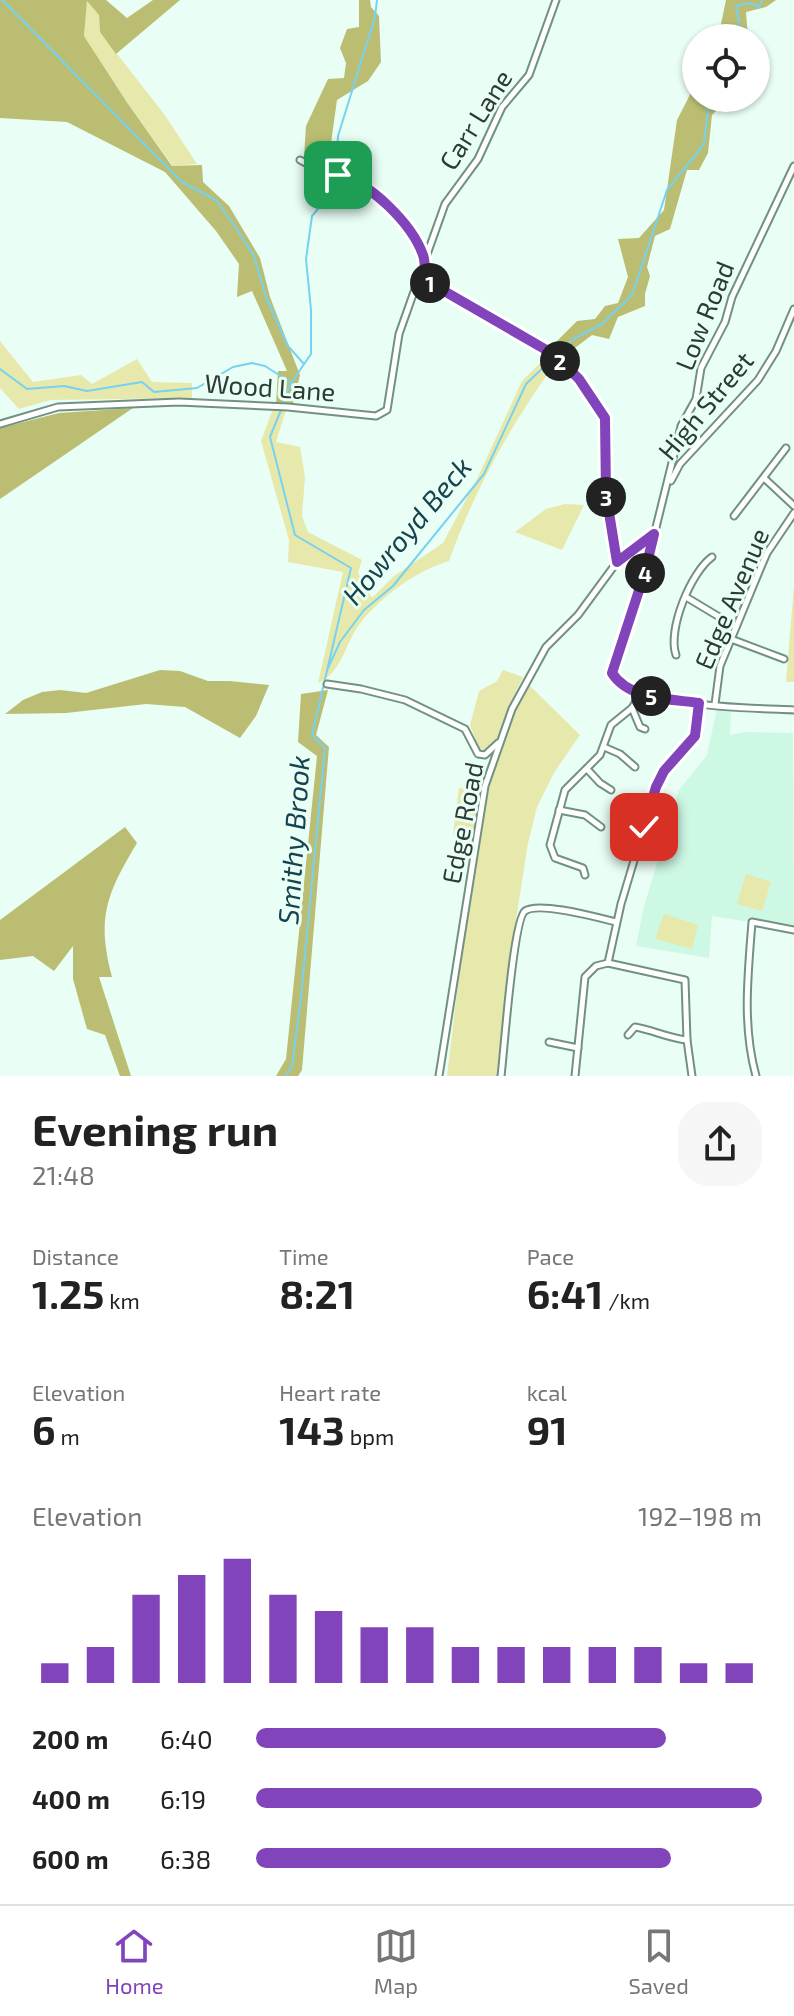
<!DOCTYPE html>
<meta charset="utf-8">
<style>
body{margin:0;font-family:"Exo 2",sans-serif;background:#f6f6f6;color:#222;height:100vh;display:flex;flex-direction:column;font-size:30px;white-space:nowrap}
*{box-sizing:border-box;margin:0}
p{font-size:26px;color:#767676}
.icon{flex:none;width:44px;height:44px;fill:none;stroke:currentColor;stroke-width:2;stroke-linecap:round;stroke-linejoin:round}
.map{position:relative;height:1076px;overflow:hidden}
.side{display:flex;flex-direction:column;background:#fff;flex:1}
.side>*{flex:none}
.tools{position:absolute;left:682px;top:24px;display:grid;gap:16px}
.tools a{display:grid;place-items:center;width:88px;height:88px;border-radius:50%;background:#fff;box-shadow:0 2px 6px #0004;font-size:40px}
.pin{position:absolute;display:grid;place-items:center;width:68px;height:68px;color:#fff;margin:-34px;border-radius:16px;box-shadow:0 4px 12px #0006}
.km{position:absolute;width:40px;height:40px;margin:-20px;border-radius:50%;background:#222;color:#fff;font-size:22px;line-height:40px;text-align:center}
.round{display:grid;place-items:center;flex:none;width:84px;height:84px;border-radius:32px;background:#f6f6f6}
.overview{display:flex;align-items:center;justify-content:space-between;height:136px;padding:0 32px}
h1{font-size:44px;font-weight:700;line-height:60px}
.stats{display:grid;grid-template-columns:repeat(3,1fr);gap:12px;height:136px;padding:8px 32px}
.stats div{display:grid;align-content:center}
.stats b{font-size:40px;font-weight:700}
.stats small{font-size:22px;font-weight:400}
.stats p{font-size:22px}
.chart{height:224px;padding:16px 32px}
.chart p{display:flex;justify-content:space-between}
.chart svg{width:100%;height:144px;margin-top:8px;stroke:#8144ba;stroke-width:6}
ul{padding:0 32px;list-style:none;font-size:26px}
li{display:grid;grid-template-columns:128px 96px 1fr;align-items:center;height:60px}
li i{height:20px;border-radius:10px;background:#8144ba}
.dock{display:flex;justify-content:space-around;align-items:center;height:112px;border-top:2px solid #e0e0e0;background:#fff;font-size:22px;color:#767676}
.dock a{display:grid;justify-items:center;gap:4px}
.dock .current{color:#8144ba}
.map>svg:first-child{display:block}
.built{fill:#cdf8e4}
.green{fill:#e6e9ab}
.forest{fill:#bbbe72}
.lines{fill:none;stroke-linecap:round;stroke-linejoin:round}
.stream{stroke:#75d2f1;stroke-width:2}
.street-casing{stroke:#719182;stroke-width:9}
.street{stroke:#fff;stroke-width:5}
.route-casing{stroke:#fff;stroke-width:16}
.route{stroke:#8144ba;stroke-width:10}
.labels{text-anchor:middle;stroke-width:6;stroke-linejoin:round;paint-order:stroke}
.street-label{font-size:26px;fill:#2d3b35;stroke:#e9fef4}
.water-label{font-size:28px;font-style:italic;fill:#17424f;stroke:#e9fef4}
</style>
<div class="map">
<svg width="794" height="1076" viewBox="0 0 794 1076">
<rect width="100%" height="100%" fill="#e9fef4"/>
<polygon class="built" points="718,704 731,706 730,735 746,732 793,733 794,929 712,916 709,958 636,946 643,910 679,790 707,755"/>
<g class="green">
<polygon points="87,0 99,15 100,32 164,114 197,164 173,166 126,101 84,36"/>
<polygon points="0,341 33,382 81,375 92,384 137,359 152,382 192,383 192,398 50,400 19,409 0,388"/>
<path d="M544,359L555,364C511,424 474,491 449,561C416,571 383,595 361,622C345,642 343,672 318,683L343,572L288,562L289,540L261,441L273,409L286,410L276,442L300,447L305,477L302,516L308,532L362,560L358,573L372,598L394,576L443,543L478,477L522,381Z"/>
<polygon points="565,504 584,505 562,550 515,532 546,509"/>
<polygon points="794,585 794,682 786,682"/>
<path d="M503,670L523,677C518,688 512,698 508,708C501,726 502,745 480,751L470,725L479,691L497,681Z"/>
<polygon points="528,684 580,735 555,771 537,807 528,843 511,952 497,1076 447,1076 461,958 490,782 515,710"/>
<polygon points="459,788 480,790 472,839 453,834"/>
<polygon points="746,874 771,882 762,911 737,904"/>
<polygon points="664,914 698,925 692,949 655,939"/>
</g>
<g class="forest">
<polygon points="0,0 106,0 127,18 153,0 180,0 116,54 100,32 99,15 87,1 84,36 126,101 172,166 202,165 203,182 229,206 260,258 270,297 300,375 293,404 276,404 278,371 287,371 252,291 237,297 239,264 216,231 165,172 67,122 0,118"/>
<polygon points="359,0 370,0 371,7 379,16 381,62 368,81 337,100 331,143 324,168 304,157 306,126 328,79 344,78 346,63 340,48 347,29 359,27"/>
<polygon points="726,0 776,0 766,7 746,12 748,38 718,38"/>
<polygon points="696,83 696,98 729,98 712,115 708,153 699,170 687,170 670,229 655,236 647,267 650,276 645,294 645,306 618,317 609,339 592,335 563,357 552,346 577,321 595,319 605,306 618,303 628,277 618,239 639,238 664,210 677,120"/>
<polygon points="133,408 0,499 0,428 59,413"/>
<polygon points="160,670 180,671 208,681 230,681 269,685 256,716 240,738 185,707 146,704 66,713 5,714 23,700 42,692 60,690 86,693"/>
<polygon points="328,690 316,735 329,747 302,1070 298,1076 276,1076 286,1059 317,756 298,742 301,694"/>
<path d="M125,827L137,843C107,893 96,918 112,977H99L131,1076H120L105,1035L87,1029L73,979V946L54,971L33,956L0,960V920Z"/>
</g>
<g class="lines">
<g class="stream">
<polyline points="2,0 182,182 216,200 236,228 254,256 266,297 288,346 304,364"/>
<polyline points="742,38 736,6 749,3 759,7 762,0"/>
<polyline points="0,369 27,389 64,386 87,391 142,382 154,392 197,388 233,367 252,363 265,366 290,382"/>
<polyline points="283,404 291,383 311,354 311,310 306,259 312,216 335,189 338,136 375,17 377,0"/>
<polyline points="281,410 270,437 295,535 351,568 312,735 325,748 300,1006 292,1066 286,1076"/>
<polyline points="328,668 340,642 364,610 393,586 484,474 526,384 573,339 602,324 632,295 667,190 704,144 709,101 712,98"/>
</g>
<defs>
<g id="street">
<polyline points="300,160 321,171 360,181 378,197 414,235 425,260 425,280 555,355 579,379 605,418 606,494 617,561"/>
<path d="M794,166L732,297L725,322L701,368L696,399L681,426L645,572L612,673C635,708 754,708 794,710"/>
<polyline points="425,260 445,204 478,159 502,107 529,75 556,0"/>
<polyline points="0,424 58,407 179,402 288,407 376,416 387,410 399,334 422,269"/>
<polyline points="764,478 794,506"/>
<polyline points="671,481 680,464 758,380 776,351 794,309"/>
<polyline points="734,516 786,448"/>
<polyline points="686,597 736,627"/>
<polyline points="731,639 784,659"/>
<path d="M676,655C667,630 691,572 712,557"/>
<polyline points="327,684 361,689 405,700 465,729 478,754 485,755 498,743"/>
<polyline points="715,704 720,666 761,567 767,553 794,513"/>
<polyline points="632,708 640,727 645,729"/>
<polyline points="604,747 620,754 635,767"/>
<polyline points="587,769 600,783 611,790"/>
<polyline points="559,810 585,815 601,827"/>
<polyline points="585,875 583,868 555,858 550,845 565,790 600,755 611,725 632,708 641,693"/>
<polyline points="608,963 621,904 656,787 673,760 695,736 699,703"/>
<path d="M628,1035L635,1027C653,1030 668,1038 687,1040"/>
<polyline points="549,1042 578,1048"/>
<polyline points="439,1076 485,786 512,709 546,647 578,615 617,562 653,535"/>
<path d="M501,1076C504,1053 513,920 525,911C539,901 599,918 616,922"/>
<polyline points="575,1076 585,977 596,966 608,963 685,980 687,1040 692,1076"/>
<path d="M756,1076C742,1025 748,974 752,922L794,930"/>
</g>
</defs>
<use href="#street" class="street-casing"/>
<use href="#street" class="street"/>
</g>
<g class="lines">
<defs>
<path id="route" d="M338,175C370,182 412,224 423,255C426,263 424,272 425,280L555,355L579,379L605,418L606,494L617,562L654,534L645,572L612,673C629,700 672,699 699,703L695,736L664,771L656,787L644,827"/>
</defs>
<use href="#route" class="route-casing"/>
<use href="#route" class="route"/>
</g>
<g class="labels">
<g class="street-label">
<text transform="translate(476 120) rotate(-58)" y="9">Carr Lane</text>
<text transform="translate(705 316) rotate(-68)" y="9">Low Road</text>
<text transform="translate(270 388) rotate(4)" y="9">Wood Lane</text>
<text transform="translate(706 406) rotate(-50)" y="9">High Street</text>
<text transform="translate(732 599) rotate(-67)" y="9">Edge Avenue</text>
<text transform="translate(463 823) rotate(-79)" y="9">Edge Road</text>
</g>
<g class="water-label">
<text transform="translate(407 531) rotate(-50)" y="10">Howroyd Beck</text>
<text transform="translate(294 840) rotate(-86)" y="10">Smithy Brook</text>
</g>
</g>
</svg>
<div class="tools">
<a><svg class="icon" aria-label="locate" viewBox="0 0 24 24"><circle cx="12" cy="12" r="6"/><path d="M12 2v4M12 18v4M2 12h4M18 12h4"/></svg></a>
</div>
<div class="pin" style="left:338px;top:175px;background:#1e9e55"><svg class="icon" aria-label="arrive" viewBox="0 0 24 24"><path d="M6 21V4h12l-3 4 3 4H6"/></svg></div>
<div class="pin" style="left:644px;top:827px;background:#d93025"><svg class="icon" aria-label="check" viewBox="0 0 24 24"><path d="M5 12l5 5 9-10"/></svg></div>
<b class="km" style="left:430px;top:283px">1</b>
<b class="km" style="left:560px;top:361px">2</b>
<b class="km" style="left:606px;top:497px">3</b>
<b class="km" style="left:645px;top:573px">4</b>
<b class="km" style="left:651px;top:696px">5</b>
</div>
<section class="side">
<div class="overview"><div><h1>Evening run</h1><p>21:48</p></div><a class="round"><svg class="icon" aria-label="share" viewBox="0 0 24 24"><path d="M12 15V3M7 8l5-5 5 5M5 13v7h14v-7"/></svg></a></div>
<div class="stats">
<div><p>Distance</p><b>1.25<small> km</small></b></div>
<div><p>Time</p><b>8:21</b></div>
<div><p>Pace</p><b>6:41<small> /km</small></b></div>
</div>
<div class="stats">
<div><p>Elevation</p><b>6<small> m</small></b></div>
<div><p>Heart rate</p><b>143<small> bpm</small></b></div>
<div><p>kcal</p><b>91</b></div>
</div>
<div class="chart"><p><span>Elevation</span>192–198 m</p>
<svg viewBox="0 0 160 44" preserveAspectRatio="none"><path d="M5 44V38M15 44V33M25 44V17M35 44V11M45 44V6M55 44V17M65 44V22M75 44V27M85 44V27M95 44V33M105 44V33M115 44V33M125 44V33M135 44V33M145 44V38M155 44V38"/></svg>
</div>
<ul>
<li><b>200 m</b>6:40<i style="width:81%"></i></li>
<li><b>400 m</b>6:19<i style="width:100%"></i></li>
<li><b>600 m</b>6:38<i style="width:82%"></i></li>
</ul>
</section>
<nav class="dock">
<a class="current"><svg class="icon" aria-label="home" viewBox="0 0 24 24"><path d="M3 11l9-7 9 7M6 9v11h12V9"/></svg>Home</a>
<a><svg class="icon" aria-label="map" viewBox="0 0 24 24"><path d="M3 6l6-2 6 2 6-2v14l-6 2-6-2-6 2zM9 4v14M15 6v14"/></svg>Map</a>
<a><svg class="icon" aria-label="saved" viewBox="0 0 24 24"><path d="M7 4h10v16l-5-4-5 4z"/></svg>Saved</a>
</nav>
